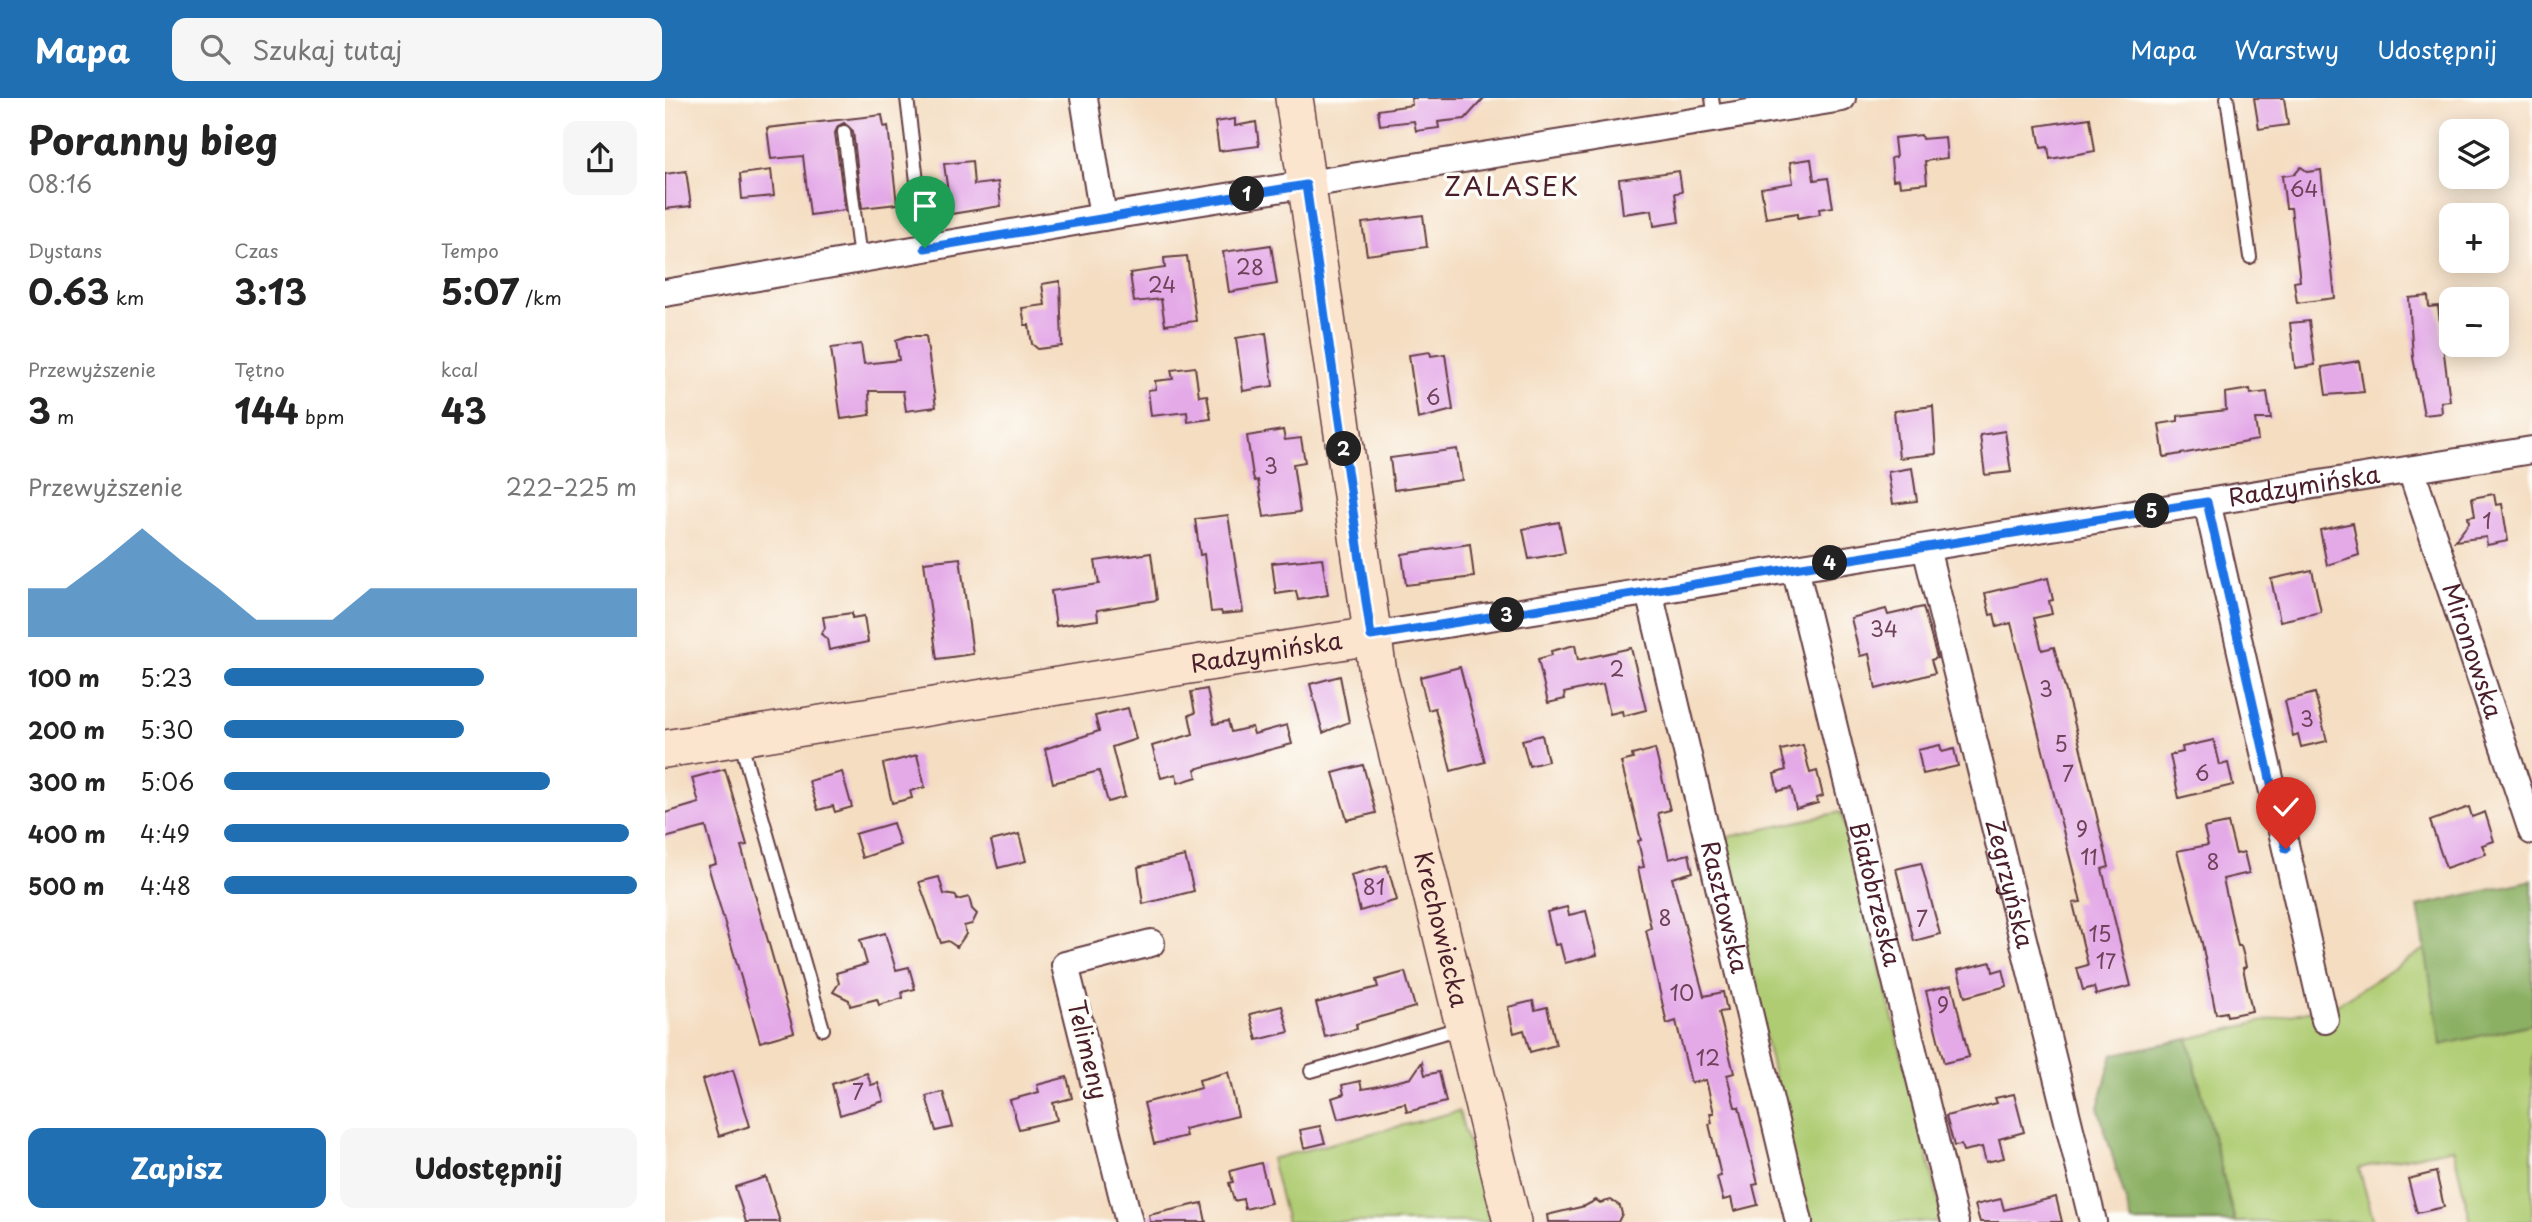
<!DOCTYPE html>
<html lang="pl">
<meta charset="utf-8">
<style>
body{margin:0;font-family:"Playpen Sans",sans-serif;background:#f6f6f6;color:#222;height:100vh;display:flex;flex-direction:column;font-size:26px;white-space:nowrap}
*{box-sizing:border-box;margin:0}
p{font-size:23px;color:#767676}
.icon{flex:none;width:38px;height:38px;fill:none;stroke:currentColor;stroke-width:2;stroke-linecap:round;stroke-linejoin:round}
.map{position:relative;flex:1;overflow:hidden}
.panel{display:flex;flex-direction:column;background:#fff;width:665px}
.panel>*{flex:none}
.tools{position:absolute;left:1774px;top:21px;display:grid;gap:14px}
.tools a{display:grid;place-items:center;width:70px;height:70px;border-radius:14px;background:#fff;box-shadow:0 4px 18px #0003;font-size:35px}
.pin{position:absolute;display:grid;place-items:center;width:60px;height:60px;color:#fff;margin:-72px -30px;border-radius:50% 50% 50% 0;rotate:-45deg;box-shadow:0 0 7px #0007}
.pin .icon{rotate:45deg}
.km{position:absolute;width:35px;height:35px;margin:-18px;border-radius:50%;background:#222;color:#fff;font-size:19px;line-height:35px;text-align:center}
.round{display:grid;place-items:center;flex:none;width:74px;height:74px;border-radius:14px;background:#f6f6f6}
.headline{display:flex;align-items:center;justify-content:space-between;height:119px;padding:0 28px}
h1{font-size:38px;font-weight:700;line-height:52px}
.metrics{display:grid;grid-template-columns:repeat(3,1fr);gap:10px;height:119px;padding:7px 28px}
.metrics div{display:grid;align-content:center}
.metrics b{font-size:35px;font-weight:700}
.metrics small{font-size:19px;font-weight:400}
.metrics p{font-size:19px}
.chart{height:196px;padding:14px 28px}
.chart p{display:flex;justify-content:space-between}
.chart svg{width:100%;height:126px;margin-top:7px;fill:#1f6fb2;opacity:.7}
.primary-button{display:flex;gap:14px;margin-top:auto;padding:14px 28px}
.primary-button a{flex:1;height:80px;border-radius:14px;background:#1f6fb2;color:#fff;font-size:28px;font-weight:700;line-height:80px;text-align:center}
.primary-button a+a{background:#f6f6f6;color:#222}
ul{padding:0 28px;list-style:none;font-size:23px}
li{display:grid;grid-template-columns:112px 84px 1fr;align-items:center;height:52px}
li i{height:18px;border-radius:9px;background:#1f6fb2}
header{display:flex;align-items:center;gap:42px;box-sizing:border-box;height:98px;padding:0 35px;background:#1f6fb2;color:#fff}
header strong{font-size:33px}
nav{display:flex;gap:38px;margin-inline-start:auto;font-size:24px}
.search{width:490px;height:63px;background:#f6f6f6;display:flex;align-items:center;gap:18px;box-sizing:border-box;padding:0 24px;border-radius:14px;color:#767676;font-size:26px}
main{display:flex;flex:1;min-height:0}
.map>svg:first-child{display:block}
.green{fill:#afcc72;stroke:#7c764e;stroke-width:2}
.forest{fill:#8bb064;stroke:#6a6848;stroke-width:2}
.building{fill:#e4aae8}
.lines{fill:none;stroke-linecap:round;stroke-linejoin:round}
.lane-casing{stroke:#643c42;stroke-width:16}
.street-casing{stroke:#643c42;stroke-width:30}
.secondary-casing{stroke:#643c42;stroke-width:40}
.lane{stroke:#fff;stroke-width:12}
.street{stroke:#fff;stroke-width:26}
.secondary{stroke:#fce5cf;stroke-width:37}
.route-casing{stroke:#fff;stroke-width:14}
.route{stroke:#1a73e8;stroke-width:9}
.labels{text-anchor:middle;stroke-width:7;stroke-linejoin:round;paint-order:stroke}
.number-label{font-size:21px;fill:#70425a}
.street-label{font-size:24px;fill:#4a1f2b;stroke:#fdfcf7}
.neighbourhood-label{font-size:26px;letter-spacing:2px;fill:#4a1f2b;stroke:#fdfcf7}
</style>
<header>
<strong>Mapa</strong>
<div class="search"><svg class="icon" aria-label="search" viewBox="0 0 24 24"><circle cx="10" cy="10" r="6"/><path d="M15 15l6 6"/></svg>Szukaj tutaj</div>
<nav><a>Mapa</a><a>Warstwy</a><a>Udostępnij</a></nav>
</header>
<main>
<section class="panel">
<div class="headline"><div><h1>Poranny bieg</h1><p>08:16</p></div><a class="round"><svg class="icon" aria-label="share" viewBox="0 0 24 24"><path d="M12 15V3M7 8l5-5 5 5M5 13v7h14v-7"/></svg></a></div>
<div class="metrics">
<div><p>Dystans</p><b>0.63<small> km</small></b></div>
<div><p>Czas</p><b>3:13</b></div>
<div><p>Tempo</p><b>5:07<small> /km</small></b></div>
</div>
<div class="metrics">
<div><p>Przewyższenie</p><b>3<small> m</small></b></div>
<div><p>Tętno</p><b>144<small> bpm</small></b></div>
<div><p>kcal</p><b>43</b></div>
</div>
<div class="chart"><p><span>Przewyższenie</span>222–225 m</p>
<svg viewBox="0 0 160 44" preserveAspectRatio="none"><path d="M0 44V27L10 27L20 17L30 6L40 17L50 27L60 38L70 38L80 38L90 27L100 27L110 27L120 27L130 27L140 27L150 27L160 27V44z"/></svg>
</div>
<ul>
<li><b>100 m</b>5:23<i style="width:63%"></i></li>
<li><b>200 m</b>5:30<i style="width:58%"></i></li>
<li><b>300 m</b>5:06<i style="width:79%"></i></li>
<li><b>400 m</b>4:49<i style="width:98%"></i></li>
<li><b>500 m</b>4:48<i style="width:100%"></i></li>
</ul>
<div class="primary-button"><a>Zapisz</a><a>Udostępnij</a></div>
</section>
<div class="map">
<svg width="1867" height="1124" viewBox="0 0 1867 1124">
<rect width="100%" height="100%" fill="#fdfcf7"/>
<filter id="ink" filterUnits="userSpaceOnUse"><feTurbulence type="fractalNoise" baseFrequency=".0143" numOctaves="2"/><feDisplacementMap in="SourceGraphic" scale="14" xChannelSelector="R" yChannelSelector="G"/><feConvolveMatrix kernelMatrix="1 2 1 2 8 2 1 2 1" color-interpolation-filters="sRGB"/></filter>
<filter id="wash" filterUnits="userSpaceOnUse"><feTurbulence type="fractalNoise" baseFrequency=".00686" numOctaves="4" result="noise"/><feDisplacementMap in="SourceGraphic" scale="28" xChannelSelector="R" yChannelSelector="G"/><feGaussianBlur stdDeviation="1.57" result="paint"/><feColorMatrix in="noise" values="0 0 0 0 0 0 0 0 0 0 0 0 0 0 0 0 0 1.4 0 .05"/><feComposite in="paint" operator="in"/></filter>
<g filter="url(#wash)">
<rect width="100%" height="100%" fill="#f4ddc1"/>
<g class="green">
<polygon points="1176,714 1279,1124 1143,1124 1054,741"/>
<polygon points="1762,850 1776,946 1867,926 1867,1124 1806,1124 1788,1050 1694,1070 1709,1124 1570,1124 1523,941 1672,906"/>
<polygon points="794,1013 825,1124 622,1124 606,1061"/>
</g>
<g class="forest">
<polygon points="1867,782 1867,926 1776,947 1753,808"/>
<polygon points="1523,941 1570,1124 1467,1124 1433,1009 1448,956"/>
</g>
<g id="blocks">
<g class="building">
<polygon points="746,0 819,0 800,21 773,24 774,30 751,33 749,23 715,27 713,12 747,7"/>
<polygon points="1589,0 1619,0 1623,27 1594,31"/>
<polygon points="217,17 219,29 223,28 232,106 197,110 188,33 179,25 173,28 170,35 180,112 145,117 138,58 106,61 102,30"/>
<polygon points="1425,20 1430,53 1385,61 1383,49 1376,50 1372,28"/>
<polygon points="570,21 570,28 591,24 594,48 554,53 550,24"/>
<polygon points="1256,37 1257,41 1280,39 1282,60 1260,63 1262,85 1235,88 1234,81 1228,82 1226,60 1231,59 1229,40"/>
<polygon points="1146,61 1149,82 1163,80 1168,109 1154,111 1155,116 1133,120 1133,115 1101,120 1096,90 1128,85 1125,64"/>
<polygon points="307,63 309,87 333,84 336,108 286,116 279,66"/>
<polygon points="1636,69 1643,74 1656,72 1670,200 1632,205 1629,184 1635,183 1626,110 1621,110 1617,78 1630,76"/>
<polygon points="106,72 109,98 77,101 75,76"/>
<polygon points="21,73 26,108 0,111 0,76"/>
<polygon points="1014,73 1017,94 1010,95 1014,124 989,128 987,112 958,116 954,81"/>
<polygon points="758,117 762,149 702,157 697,125"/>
<polygon points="606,147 612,186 564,194 558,154"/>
<polygon points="522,158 531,223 500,227 496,201 469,204 465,175 500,170 499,160"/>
<polygon points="395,183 397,248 373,251 367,246 364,227 360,227 357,210 380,207 377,186"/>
<polygon points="1763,198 1764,209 1773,208 1785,303 1776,304 1777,315 1759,317 1748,259 1744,200"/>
<polygon points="1644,223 1650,267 1630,270 1625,225"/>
<polygon points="601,235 608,288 578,293 571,240"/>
<polygon points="242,238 261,238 271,309 241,313 238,293 204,293 205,317 176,321 166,250 196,246 199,266 234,262 231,242"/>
<polygon points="765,254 766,258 780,256 788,312 753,321 744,257"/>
<polygon points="1694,263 1699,294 1661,297 1657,269"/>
<polygon points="530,269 534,298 542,297 546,321 523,324 522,314 486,318 483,292 491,291 490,283 508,281 506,272"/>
<polygon points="1585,291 1586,296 1602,294 1606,321 1590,321 1593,342 1499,359 1494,326 1513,323 1513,318 1561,312 1560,295"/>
<polygon points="1268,308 1271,356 1234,360 1229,313"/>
<polygon points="618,332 620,342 636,340 640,364 628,366 635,414 599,419 593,382 590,383 588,378 582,338"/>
<polygon points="1340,333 1346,374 1320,377 1315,337"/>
<polygon points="792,351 797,382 729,392 725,360"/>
<polygon points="1247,370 1252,403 1228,406 1223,374"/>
<polygon points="1829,396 1831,407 1837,406 1843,443 1822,447 1821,439 1790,443 1804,425 1803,419 1810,418 1807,400"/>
<polygon points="563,417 578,514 557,516 556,513 546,514 539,456 535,457 530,421"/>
<polygon points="894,424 900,455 864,461 858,431"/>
<polygon points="1688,425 1694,457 1662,467 1655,432"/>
<polygon points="805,446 809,479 741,487 737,456"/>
<polygon points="486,455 492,502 432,512 433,522 391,528 386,493 434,486 430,463"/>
<polygon points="295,460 308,556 272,561 259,464"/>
<polygon points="657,460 663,497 633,502 631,493 611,496 607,465"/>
<polygon points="1647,472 1656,514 1615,523 1606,481"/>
<polygon points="1383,480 1388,502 1384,503 1387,516 1369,520 1377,552 1389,549 1411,631 1444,769 1437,771 1466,888 1431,897 1429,889 1418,892 1412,870 1423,867 1408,805 1416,804 1346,525 1332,529 1329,516 1325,517 1320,495"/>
<polygon points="1258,509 1272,560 1266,562 1270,575 1211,591 1204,556 1195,558 1186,520 1221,511 1223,517"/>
<polygon points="187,515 187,520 199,518 203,544 164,552 162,541 156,536 160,530 158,519"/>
<polygon points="910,547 913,562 966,550 981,612 958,618 957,613 945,616 938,586 899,595 900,601 883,605 873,561 887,557 886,553"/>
<polygon points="795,569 820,664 786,673 770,610 763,612 755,579"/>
<polygon points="675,578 684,624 658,635 645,586"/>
<polygon points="542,591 549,626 563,623 566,634 587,629 589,636 622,627 627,646 530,671 532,679 513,685 511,676 496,680 487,648 528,636 524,617 530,615 526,594"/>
<polygon points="1650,595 1662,643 1636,649 1633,636 1628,638 1620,603"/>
<polygon points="463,610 471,641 447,649 460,699 443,704 434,673 388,685 380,651 434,633 430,618"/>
<polygon points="877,637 883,663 864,668 857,642"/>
<polygon points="1549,642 1555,667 1563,665 1568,687 1514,700 1505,657 1518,654 1517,649"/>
<polygon points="1138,647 1145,675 1152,673 1158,698 1151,700 1153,705 1131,711 1126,690 1113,693 1109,676 1121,672 1116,652"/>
<polygon points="1275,647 1277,654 1289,651 1293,668 1258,676 1253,652"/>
<polygon points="990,651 1005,712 993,715 1004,761 1024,756 1028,774 1007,780 1039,898 1058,894 1062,913 1054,914 1069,975 1062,977 1070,1009 1074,1009 1093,1086 1088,1087 1093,1107 1069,1113 1066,1100 1058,1102 1052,1079 1056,1078 1044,1026 1047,1025 1045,1015 1049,1015 1041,982 1026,985 1011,923 1002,926 981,832 986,830 973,770 979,769 973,743 976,742 956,664 968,661 967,657"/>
<polygon points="252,657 260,689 245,693 247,700 227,705 218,666"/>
<polygon points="698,667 711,715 682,722 668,675"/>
<polygon points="60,671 82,747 76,748 129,934 95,944 43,768 51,766 41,729 0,740 0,715 34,705 27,680"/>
<polygon points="177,674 187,709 170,714 168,708 153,712 144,683"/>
<polygon points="1804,709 1807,719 1820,714 1829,743 1817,747 1821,756 1781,770 1765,723"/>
<polygon points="228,725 235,747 197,760 190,736"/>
<polygon points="1563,725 1571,756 1579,754 1584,775 1558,781 1573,848 1576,848 1579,859 1581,869 1578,870 1587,913 1562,918 1561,914 1551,916 1537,845 1512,753 1543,747 1539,730"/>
<polygon points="354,736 361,763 333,770 326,743"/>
<polygon points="520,758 529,793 478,806 473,769"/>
<polygon points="1256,765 1275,836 1249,843 1231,771"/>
<polygon points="722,767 732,802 695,813 686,777"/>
<polygon points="274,779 279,796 291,798 292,802 304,799 307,811 312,816 307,826 299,828 301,836 292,849 283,843 276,845 254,784"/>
<polygon points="902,809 904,817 921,813 932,857 900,865 895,846 890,847 882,814"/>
<polygon points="220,835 231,872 244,869 250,891 237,894 238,900 214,907 212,901 185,908 184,902 168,894 174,885 171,875 202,866 195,842"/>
<polygon points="1326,864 1328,874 1338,871 1342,888 1300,899 1293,872"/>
<polygon points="740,874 750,909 691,926 692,931 660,939 651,905 713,889 711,882"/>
<polygon points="1287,887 1304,959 1279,965 1261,893"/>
<polygon points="868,903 870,912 882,909 891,947 865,954 859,932 849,935 843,909"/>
<polygon points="617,908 624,934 592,942 585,916"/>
<polygon points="757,964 760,977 774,974 781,1004 742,1014 740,1005 673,1021 667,1000 679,996 677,987 695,983 697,991 709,989 746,980"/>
<polygon points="68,972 85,1028 54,1038 37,982"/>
<polygon points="563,974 573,1018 519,1031 521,1038 489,1046 479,1005 536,990 534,982"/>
<polygon points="202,975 206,987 213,985 219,1003 175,1017 167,986"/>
<polygon points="402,979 407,1000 388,1005 392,1022 354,1031 345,1002 374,994 372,987"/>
<polygon points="278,994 288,1029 271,1033 261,998"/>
<polygon points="1349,996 1359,1034 1334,1041 1339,1060 1321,1064 1317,1049 1298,1053 1296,1047 1289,1048 1281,1018 1332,1005 1330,1000"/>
<polygon points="655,1028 660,1045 639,1050 635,1032"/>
<polygon points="596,1065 606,1105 580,1111 578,1101 569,1103 564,1085 568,1084 565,1073"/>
<polygon points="1771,1074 1779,1109 1752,1115 1743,1081"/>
<polygon points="101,1079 115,1124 81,1124 70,1089"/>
<polygon points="1391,1099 1397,1124 1315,1124 1310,1107 1336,1101 1339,1112"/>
<polygon points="931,1102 935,1105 946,1102 955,1108 957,1116 953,1124 883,1124 882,1117 920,1108"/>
<polygon points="537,1105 541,1124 485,1124 484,1117"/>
</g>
</g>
</g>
<g filter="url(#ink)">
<use href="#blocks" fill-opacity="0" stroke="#643c42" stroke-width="2"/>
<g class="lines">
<defs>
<g id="lane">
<polyline points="242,0 260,150"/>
<polyline points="1047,0 1050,21"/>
<polyline points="1562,0 1585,159"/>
<polyline points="179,34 195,161"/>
<polyline points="75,642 158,931"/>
<polyline points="646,973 795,930"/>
</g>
<g id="street">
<polyline points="419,0 438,119"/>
<polyline points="0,195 438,119 1177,0"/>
<path id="s1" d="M1746,372L1867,733"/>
<polyline points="1542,404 1660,922"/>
<path id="s2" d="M1261,450L1428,1124"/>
<path id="s3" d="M1130,470L1290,1124"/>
<path id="s4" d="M984,494L1134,1124"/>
<path id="s5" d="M706,538L1867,352"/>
<polyline points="464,1124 400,867 486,845"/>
</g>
<g id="secondary">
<path id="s6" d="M629,0L713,575L847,1124"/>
<path id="s7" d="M0,651L706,538"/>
</g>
</defs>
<use href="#lane" class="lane-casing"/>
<use href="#street" class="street-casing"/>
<use href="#secondary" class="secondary-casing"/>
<use href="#lane" class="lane"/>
<use href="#street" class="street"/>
<use href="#secondary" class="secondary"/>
</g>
</g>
<g class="lines" filter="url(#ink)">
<defs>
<polyline id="route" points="260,150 641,87 706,538 1542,404 1621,751"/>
</defs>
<use href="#route" class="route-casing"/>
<use href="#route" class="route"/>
</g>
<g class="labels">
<g class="number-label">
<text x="1639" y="99">64</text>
<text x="585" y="177">28</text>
<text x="497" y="195">24</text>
<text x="768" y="307">6</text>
<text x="606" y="376">3</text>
<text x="1822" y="431">1</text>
<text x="1219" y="539">34</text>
<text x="952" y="579">2</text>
<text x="1381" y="599">3</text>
<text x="1642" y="629">3</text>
<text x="1396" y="654">5</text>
<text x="1537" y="683">6</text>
<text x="1403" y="684">7</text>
<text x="1417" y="739">9</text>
<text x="1424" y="767">11</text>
<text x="1548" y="772">8</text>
<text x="709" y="797">81</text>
<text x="1000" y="828">8</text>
<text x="1257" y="829">7</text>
<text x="1435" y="844">15</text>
<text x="1441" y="871">17</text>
<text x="1017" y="903">10</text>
<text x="1278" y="915">9</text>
<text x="1043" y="968">12</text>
<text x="193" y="1002">7</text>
</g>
<g class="street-label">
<text dy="8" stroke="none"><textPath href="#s5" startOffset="945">Radzymińska</textPath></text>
<text dy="8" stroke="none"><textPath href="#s1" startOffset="191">Mironowska</textPath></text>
<text dy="8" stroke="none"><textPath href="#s7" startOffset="609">Radzymińska</textPath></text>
<text dy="8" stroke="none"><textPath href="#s2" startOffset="346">Zegrzyńska</textPath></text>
<text dy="8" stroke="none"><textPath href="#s3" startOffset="336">Białobrzeska</textPath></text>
<text dy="8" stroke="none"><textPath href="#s4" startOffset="324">Rasztowska</textPath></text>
<text dy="8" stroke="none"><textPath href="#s6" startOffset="845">Krechowiecka</textPath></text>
<text transform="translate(422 952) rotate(76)" y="8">Telimeny</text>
</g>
<g class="neighbourhood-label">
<text x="847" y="98">ZALASEK</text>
</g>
</g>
</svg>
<div class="tools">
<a><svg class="icon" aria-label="layers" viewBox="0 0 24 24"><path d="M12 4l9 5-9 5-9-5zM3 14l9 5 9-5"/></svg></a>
<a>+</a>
<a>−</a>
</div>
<div class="pin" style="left:260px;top:150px;background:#1e9e55"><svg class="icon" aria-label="arrive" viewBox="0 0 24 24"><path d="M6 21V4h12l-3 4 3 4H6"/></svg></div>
<div class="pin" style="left:1621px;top:751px;background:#d93025"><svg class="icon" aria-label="check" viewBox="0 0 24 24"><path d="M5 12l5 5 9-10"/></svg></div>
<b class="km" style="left:582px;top:96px">1</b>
<b class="km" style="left:679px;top:351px">2</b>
<b class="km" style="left:842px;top:517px">3</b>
<b class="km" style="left:1165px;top:465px">4</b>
<b class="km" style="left:1487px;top:413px">5</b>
</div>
</main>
